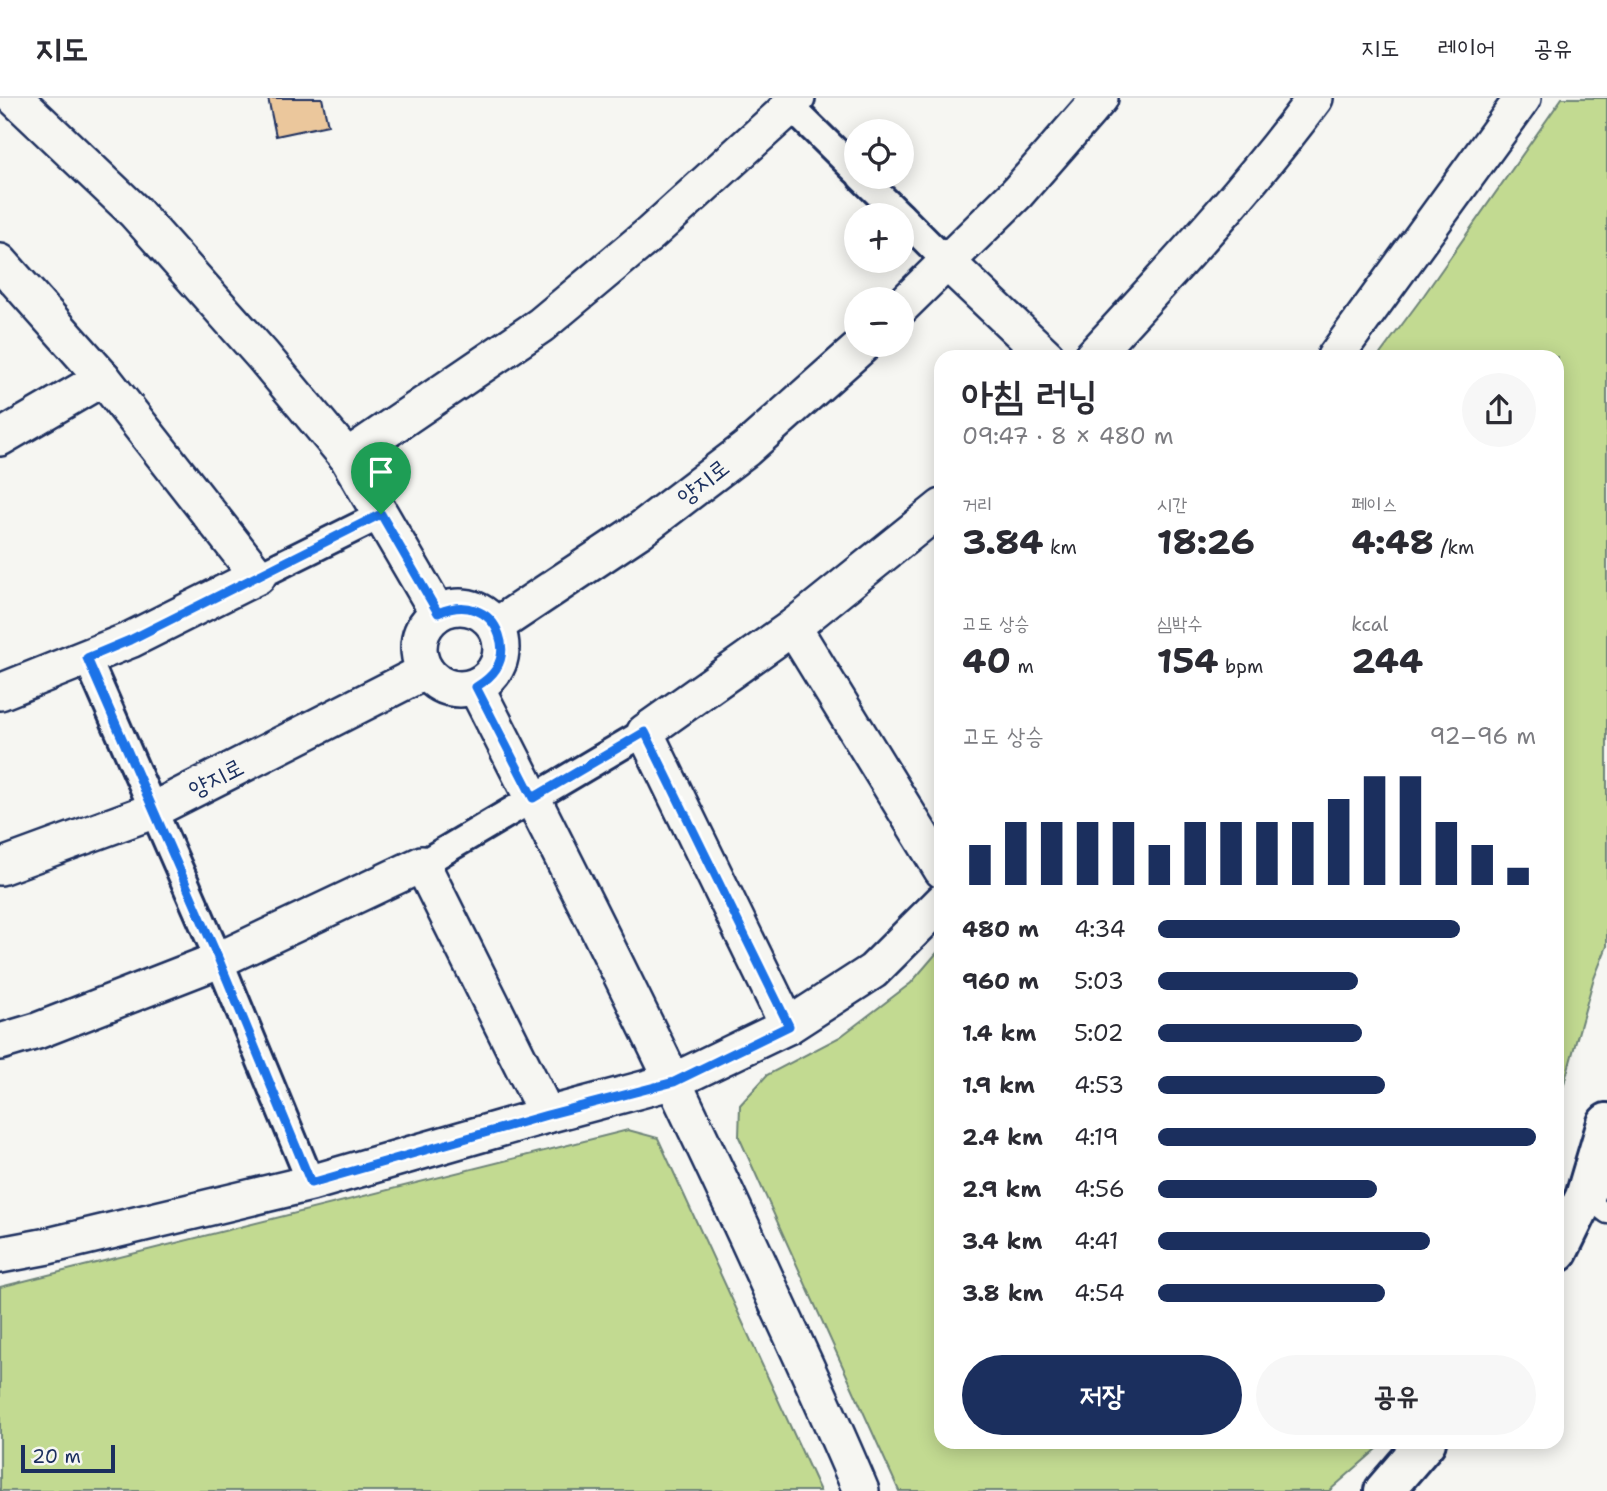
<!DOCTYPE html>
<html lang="ko">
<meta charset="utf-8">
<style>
body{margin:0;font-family:"Shantell Sans","Poor Story",sans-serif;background:#f7f7f7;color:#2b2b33;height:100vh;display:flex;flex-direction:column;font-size:26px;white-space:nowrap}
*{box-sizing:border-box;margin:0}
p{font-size:23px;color:#7c7c81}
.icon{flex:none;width:38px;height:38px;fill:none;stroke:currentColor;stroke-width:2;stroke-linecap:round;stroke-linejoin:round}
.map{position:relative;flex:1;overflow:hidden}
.sheet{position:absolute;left:934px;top:252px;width:630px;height:1099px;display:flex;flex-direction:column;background:#fff;border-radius:21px;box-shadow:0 4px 18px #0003}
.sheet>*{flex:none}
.fabs{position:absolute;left:844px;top:21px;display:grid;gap:14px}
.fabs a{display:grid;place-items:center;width:70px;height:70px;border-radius:50%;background:#fff;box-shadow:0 4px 18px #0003;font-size:35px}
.scale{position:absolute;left:21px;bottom:18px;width:94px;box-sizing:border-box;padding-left:7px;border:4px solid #1b2f5e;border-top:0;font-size:19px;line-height:24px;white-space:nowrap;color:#1b2f5e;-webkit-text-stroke:5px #f6f6f2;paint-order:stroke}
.pin{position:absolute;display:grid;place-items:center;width:60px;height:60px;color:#fff;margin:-72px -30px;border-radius:50% 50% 50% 0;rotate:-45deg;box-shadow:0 0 7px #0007}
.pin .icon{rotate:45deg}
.round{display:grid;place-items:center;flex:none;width:74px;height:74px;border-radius:37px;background:#f7f7f7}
.summary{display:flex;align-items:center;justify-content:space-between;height:119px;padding:0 28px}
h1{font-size:38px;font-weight:700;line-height:52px}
.figures{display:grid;grid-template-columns:repeat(3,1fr);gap:10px;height:119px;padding:7px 28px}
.figures div{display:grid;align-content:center}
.figures b{font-size:35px;font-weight:700}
.figures small{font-size:19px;font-weight:400}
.figures p{font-size:19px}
.chart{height:196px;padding:14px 28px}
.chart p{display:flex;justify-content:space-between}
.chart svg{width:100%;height:126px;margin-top:7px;stroke:#1b2f5e;stroke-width:6}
.button{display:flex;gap:14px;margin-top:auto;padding:14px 28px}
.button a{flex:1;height:80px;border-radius:42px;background:#1b2f5e;color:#fff;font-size:28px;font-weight:700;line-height:80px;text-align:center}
.button a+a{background:#f7f7f7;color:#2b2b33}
ul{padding:0 28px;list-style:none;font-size:23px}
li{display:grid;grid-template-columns:112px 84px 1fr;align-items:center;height:52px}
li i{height:18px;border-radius:9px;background:#1b2f5e}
header{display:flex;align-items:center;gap:42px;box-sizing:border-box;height:98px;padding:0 35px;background:#fff;border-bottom:2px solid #e1e1e2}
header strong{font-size:33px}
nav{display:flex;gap:38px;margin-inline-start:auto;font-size:24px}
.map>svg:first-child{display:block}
.green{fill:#c2da91;stroke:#6e8478;stroke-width:2}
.building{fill:#ebc79c;stroke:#1b2f5e;stroke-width:2}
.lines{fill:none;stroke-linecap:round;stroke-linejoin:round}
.service-casing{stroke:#1b2f5e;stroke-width:23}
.pedestrian-casing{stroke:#1b2f5e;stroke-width:32}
.minor-casing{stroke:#1b2f5e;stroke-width:40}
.tertiary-casing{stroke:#1b2f5e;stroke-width:44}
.service{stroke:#f6f6f2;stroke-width:18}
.pedestrian{stroke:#f6f6f2;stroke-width:26}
.minor{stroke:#f6f6f2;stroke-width:35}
.tertiary{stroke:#f6f6f2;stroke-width:38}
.route-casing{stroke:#fff;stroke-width:14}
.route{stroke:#1a73e8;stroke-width:9}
.labels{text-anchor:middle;stroke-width:5;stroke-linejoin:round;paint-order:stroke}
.street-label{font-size:24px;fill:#1b2f5e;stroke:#f6f6f2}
</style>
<header>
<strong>지도</strong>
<nav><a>지도</a><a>레이어</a><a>공유</a></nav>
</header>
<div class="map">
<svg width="1607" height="1393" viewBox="0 0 1607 1393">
<rect width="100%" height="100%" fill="#f6f6f2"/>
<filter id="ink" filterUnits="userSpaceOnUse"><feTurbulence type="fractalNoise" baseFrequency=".0143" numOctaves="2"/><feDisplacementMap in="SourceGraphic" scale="14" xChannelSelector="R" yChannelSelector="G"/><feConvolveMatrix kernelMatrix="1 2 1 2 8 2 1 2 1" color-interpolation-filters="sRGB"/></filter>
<g filter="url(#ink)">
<g class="green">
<polygon points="1562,0 1607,0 1607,848 1593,883 1558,1007 1558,259 1378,259 1424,197"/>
<polygon points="941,850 942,1344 1385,1344 1329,1393 899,1393 739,1039 740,1007 767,977 840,939 911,885"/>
<polygon points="628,1032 658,1040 820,1393 0,1393 0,1189"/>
</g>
<polygon class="building" points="268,0 322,0 328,27 276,38"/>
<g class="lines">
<defs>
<polyline id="service" points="1585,1099 1607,1116"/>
<g id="pedestrian">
<polyline points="790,8 856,73"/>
<polyline points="861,79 900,117"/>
<polyline points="901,118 947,164"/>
<polyline points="258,478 381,417"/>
<polyline points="87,560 219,862 311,1085"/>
<polyline points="422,766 645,634"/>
</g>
<g id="minor">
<polyline points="15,0 135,114 263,258 347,359 438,515"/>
<polyline points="0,164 103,280 258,478 130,542 0,594"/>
<polyline points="947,164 1047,259"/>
<polyline points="901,209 1017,95 1100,0"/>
<path d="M1092,259C1169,175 1247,92 1315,0"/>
<polyline points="1335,259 1523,0"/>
<polyline points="0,340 103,280"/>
<polyline points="347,359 541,227 651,135 780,18 797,0"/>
<circle cx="460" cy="550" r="41"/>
<polyline points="496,528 640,432 746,351 863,247"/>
<polyline points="793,529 942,772"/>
<path d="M476,589C579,791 681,993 774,1199C804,1264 834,1328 861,1393"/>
<polyline points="0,769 147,715 426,573"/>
<polyline points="788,928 645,634 793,529 942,409"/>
<polyline points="0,944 37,933 219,862 422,766 547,1017"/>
<polyline points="0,1157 48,1148 311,1085 547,1017 674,983 788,928 873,873 942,804"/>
</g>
<g id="tertiary">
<polyline points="1558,1154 1585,1099 1607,1025"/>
<polyline points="1384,1393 1426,1344"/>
</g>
</defs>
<use href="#service" class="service-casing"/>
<use href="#pedestrian" class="pedestrian-casing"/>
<use href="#minor" class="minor-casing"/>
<use href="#tertiary" class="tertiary-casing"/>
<use href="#service" class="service"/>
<use href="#pedestrian" class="pedestrian"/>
<use href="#minor" class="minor"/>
<use href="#tertiary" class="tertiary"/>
</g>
</g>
<g class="lines" filter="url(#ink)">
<defs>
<path id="route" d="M381,416L438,515C450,510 462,507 475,512C498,520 509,550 496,571C491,579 484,584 476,589L533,700L645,634L789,928L674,984L547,1017L311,1085L219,862L87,560L130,542Z"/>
</defs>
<use href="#route" class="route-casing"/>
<use href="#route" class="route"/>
</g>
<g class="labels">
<g class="street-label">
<text transform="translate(703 384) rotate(-38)" y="8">양지로</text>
<text transform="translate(216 680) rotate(-27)" y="8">양지로</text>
</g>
</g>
</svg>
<div class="fabs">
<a><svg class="icon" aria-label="locate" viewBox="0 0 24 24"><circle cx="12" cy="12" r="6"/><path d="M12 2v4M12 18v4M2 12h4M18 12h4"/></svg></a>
<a>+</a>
<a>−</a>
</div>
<div class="scale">20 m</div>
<div class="pin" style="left:381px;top:416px;background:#1e9e55"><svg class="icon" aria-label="arrive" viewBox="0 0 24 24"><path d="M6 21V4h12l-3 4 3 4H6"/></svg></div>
<section class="sheet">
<div class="summary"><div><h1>아침 러닝</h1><p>09:47 · 8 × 480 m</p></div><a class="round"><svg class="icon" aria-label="share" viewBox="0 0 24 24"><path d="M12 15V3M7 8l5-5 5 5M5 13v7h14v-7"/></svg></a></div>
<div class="figures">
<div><p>거리</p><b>3.84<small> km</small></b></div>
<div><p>시간</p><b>18:26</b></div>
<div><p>페이스</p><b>4:48<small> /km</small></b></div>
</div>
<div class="figures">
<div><p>고도 상승</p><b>40<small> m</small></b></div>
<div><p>심박수</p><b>154<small> bpm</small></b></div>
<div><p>kcal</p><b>244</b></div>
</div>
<div class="chart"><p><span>고도 상승</span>92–96 m</p>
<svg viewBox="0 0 160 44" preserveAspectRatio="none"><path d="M5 44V30M15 44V22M25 44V22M35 44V22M45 44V22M55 44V30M65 44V22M75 44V22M85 44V22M95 44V22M105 44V14M115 44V6M125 44V6M135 44V22M145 44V30M155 44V38"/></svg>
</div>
<ul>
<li><b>480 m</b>4:34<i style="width:80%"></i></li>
<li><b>960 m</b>5:03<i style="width:53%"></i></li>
<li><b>1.4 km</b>5:02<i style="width:54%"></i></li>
<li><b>1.9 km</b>4:53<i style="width:60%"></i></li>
<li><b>2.4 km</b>4:19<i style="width:100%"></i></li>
<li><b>2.9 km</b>4:56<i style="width:58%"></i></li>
<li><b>3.4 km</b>4:41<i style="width:72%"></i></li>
<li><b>3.8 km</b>4:54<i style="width:60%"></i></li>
</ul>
<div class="button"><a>저장</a><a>공유</a></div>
</section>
</div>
